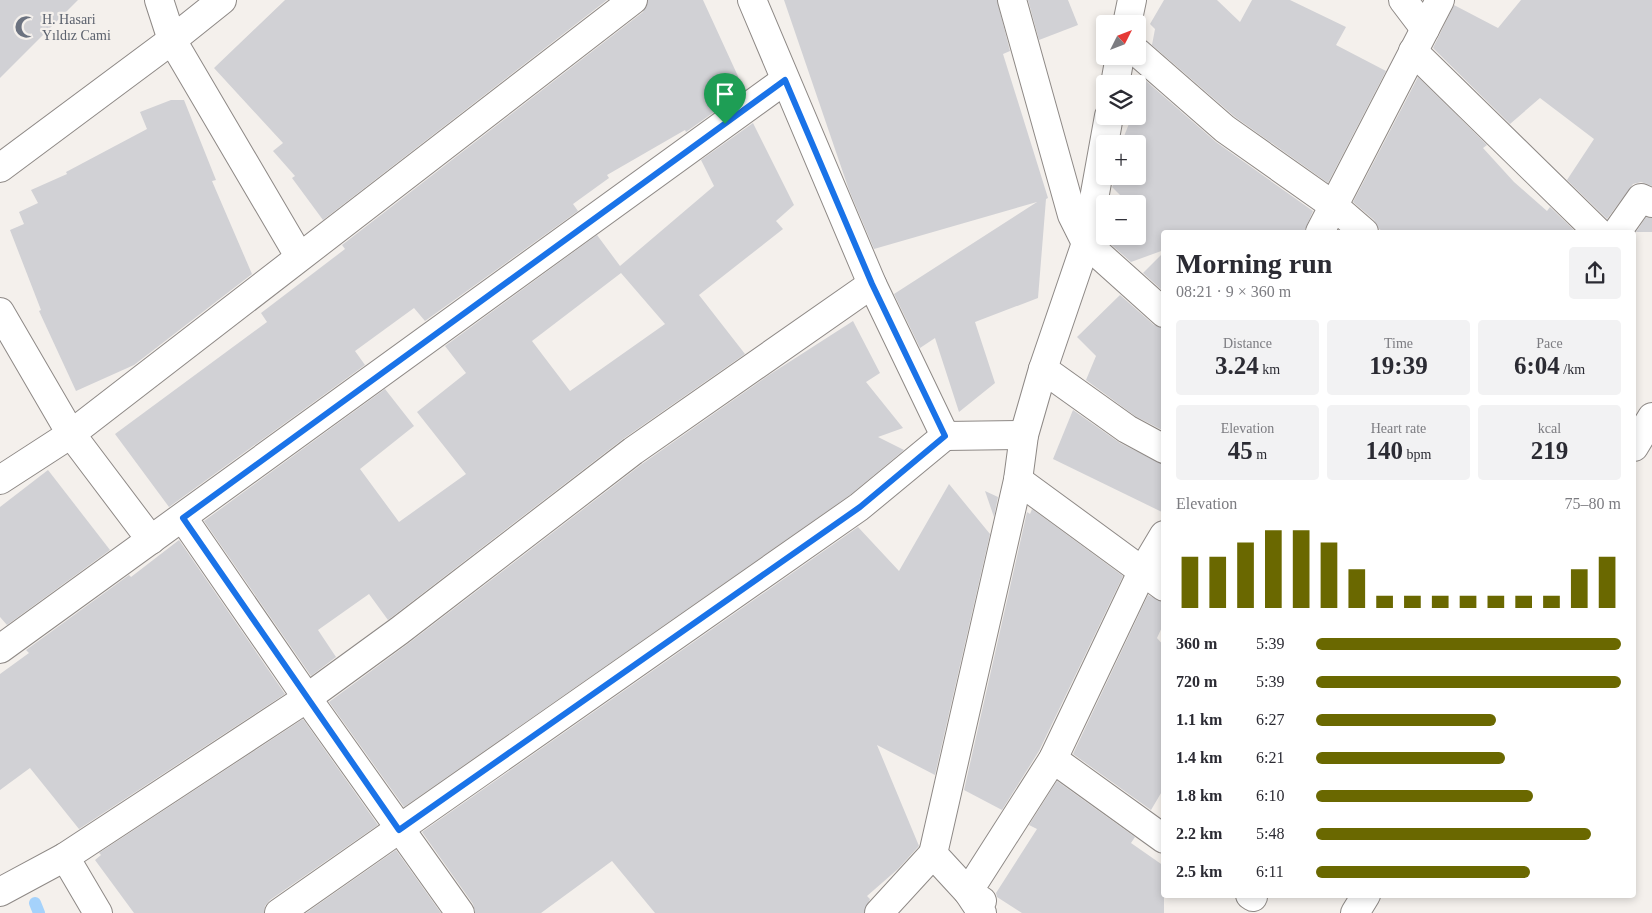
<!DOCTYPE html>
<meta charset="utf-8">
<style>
body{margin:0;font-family:"Times New Roman",serif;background:#f2f2f3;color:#2b2b33;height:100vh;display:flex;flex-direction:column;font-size:19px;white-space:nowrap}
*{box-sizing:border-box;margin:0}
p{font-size:16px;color:#7c7c81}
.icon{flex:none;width:28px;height:28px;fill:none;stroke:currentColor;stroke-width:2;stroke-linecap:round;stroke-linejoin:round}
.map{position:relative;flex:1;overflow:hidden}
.drawer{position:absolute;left:1161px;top:230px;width:475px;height:668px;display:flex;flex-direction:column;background:#fff;border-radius:5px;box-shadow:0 2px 8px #0003}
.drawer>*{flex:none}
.needle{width:32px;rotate:48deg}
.fabs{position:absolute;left:1096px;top:15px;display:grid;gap:10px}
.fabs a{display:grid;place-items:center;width:50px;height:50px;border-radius:5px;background:#fff;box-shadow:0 2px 8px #0003;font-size:25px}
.pin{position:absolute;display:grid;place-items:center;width:42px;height:42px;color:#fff;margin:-51px -21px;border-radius:50% 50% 50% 0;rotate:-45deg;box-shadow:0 0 5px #0007}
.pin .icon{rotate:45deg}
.round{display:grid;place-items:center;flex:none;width:52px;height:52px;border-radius:5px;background:#f2f2f3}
.head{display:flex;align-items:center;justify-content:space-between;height:85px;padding:0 15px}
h1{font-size:28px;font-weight:600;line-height:38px}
.metrics{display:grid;grid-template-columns:repeat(3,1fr);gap:8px;height:85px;padding:5px 15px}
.metrics div{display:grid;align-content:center;border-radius:5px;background:#f2f2f3;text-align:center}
.metrics b{font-size:25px;font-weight:600}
.metrics small{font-size:14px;font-weight:400}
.metrics p{font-size:14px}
.chart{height:140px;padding:10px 15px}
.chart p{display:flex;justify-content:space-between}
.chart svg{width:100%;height:90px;margin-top:5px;stroke:#6a6800;stroke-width:6}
ul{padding:0 15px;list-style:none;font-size:16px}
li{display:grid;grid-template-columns:80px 60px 1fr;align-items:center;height:38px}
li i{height:12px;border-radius:6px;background:#6a6800}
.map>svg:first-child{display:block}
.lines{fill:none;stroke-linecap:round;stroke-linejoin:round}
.stream{stroke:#a5d2fb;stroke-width:12}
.building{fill:#d1d1d5;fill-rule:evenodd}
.minor-casing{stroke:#8e8986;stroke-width:30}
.minor{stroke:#fff;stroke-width:28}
.route-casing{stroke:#fff;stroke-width:10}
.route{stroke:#1a73e8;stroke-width:6}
.labels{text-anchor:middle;stroke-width:4.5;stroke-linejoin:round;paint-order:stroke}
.worship-label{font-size:14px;fill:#5b616d;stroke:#f4f0ec;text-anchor:start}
</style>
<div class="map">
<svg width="1652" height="913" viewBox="0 0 1652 913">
<rect width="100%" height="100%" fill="#f4f0ec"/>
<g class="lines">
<polyline class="stream" points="35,903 39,913"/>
</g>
<g class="building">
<polygon points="0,0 78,0 0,78"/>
<polygon points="285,0 607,0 323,220 292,178 295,176 273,151 283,143 214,68"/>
<polygon points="648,0 703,0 742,85 736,90 738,95 686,132 685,130 607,175 609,178 573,204 578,211 425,321 414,308 355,351 365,365 169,507 115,434 267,322 261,313 345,249 342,245 643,12"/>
<polygon points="784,0 997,0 1010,51 1003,54 1048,198 1046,199 1038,298 975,322 995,383 959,412 935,338 920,348 894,294 1037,202 874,249 849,190"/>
<polygon points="1028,0 1068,0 1078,25 1039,40"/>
<polygon points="1164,0 1217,0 1240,22 1252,0 1290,0 1346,27 1336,45 1386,71 1328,183 1235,117 1152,45 1155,29 1150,24"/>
<polygon points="1521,0 1652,0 1652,186 1641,182 1633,184 1607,219 1567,180 1594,139 1540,98 1510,124 1433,48 1454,5 1498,28"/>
<polygon points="1418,77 1487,145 1483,148 1514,182 1547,211 1550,207 1576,232 1384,232 1379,229 1374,220 1353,202"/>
<polygon points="1145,80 1216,142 1313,211 1304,232 1164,232 1164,250 1131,262 1106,240 1107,236 1138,236 1138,204 1117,204 1120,195 1112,187 1117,176 1138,176 1138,144 1130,144 1130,142 1121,144 1132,116 1138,116 1138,105"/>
<polygon points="171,100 184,100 216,180 212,181 252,274 134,365 76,391 39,311 41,310 10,230 24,224 19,212 38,203 31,190 67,174 66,172 147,129 140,112"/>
<path d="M753,123L794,205L776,221L783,229L699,295L745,354L623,439L388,620L369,594L318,630L336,657L311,676L204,521L385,389L414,426L360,469L399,522L466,474L417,412L466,373L445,346L597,235L620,266L714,186L701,160ZM621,273L665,324L570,391L532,341Z"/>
<polygon points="1646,217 1652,218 1652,232 1636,232"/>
<polygon points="1164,252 1164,292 1143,273"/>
<polygon points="1120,295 1154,325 1164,328 1164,431 1135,416 1086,380 1096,356 1077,337"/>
<polygon points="853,321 880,373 866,382 903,428 878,437 904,450 850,495 404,807 329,702 409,643 642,464 769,375"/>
<polygon points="1073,410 1120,443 1164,465 1164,513 1053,459"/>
<polygon points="48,470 110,550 7,625 0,617 0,507"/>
<polygon points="949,484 990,534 935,775 877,745 919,846 898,869 867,896 870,899 864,913 655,913 612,861 541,913 475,913 473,904 422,832 858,527 899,571"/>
<polygon points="985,491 998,497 994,517"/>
<polygon points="1032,509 1123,576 1039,751 1002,810 964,790 1027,512 1030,514"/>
<polygon points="179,540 285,694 79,829 30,768 0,790 0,674 29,653 26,650 129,575 131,577"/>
<polygon points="1148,595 1164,602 1164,623 1157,638 1164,646 1164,788 1151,810 1073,754"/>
<polygon points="303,719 378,825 270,900 265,906 264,913 134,913 95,860 101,855 99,853"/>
<polygon points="1057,781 1135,837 1131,843 1164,866 1164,913 1022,913 997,897 996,893 1037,829 1029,825"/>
<polygon points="396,850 441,913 306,913"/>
</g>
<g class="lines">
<defs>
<g id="minor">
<polyline points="159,0 172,40 299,256"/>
<polyline points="752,0 872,284 945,436 1024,435"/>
<polyline points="1012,0 1072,215 1086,243 1164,313"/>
<polyline points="1403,0 1425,29"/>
<polyline points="1127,24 1132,0"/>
<polyline points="1413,51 1598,232"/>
<polyline points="1138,53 1225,129 1334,206 1364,232"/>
<polyline points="1115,84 1120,56"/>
<polyline points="0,168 172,40 222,0"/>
<polyline points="1320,232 1440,0"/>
<polyline points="1617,232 1641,198 1652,203"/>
<polyline points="0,312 71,434 151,540"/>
<polyline points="1043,369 1127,429 1164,449"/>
<polyline points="1634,447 1652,417"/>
<polyline points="0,480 71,434 633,0"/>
<polyline points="1018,480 1164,587"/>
<polyline points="183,518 307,698 460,913"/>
<polyline points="0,649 785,80"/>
<polyline points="1053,759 1164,839"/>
<polyline points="65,857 98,913"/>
<polyline points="0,892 65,857 307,698 399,631 633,451 872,284"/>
<polyline points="1250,895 1253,897"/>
<polyline points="982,901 968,892 1053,759 1142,572 1164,535"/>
<polyline points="279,913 859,507 945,436"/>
<polyline points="879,913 933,854"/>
<polyline points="982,913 968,892 933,854 1018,480 1024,435 1043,369 1086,243 1109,116"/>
<polyline points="1355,913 1366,895"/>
</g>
</defs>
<use href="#minor" class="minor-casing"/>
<use href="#minor" class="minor"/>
</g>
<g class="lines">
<defs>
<polygon id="route" points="785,80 872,284 945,436 860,507 399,830 183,518"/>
</defs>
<use href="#route" class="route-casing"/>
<use href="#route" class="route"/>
</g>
<defs>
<symbol id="mosque-bare" viewBox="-9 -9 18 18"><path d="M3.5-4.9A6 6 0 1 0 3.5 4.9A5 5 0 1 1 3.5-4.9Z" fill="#6b7280" stroke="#f4f0ec" stroke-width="2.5" paint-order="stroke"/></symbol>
</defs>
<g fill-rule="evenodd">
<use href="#mosque-bare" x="10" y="11" width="32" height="32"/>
</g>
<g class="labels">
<g class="worship-label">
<text x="42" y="24">H. Hasari<tspan x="42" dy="16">Yıldız Cami</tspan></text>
</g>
</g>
</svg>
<div class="fabs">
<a><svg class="needle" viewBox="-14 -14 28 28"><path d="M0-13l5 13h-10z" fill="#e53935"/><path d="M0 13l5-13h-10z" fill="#7c7c81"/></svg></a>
<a><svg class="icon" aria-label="layers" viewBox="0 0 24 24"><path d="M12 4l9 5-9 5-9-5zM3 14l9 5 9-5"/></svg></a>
<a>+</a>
<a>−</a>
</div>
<div class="pin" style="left:725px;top:124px;background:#1e9e55"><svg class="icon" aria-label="arrive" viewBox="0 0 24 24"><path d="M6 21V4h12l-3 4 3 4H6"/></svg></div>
<section class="drawer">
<div class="head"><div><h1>Morning run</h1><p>08:21 · 9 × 360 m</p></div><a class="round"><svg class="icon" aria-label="share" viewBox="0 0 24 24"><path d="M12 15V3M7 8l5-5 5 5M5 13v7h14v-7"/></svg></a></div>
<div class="metrics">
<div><p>Distance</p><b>3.24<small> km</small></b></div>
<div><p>Time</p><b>19:39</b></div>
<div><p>Pace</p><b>6:04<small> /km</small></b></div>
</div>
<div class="metrics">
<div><p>Elevation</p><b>45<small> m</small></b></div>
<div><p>Heart rate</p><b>140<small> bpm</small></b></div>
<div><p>kcal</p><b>219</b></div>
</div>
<div class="chart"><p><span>Elevation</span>75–80 m</p>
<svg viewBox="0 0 160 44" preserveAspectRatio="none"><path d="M5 44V19M15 44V19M25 44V12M35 44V6M45 44V6M55 44V12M65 44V25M75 44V38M85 44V38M95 44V38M105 44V38M115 44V38M125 44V38M135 44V38M145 44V25M155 44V19"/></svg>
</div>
<ul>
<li><b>360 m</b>5:39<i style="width:100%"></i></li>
<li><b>720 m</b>5:39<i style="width:100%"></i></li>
<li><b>1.1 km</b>6:27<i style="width:59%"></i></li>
<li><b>1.4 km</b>6:21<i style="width:62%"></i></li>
<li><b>1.8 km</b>6:10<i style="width:71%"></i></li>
<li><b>2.2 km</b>5:48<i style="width:90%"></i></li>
<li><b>2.5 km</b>6:11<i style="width:70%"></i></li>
</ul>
</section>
</div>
